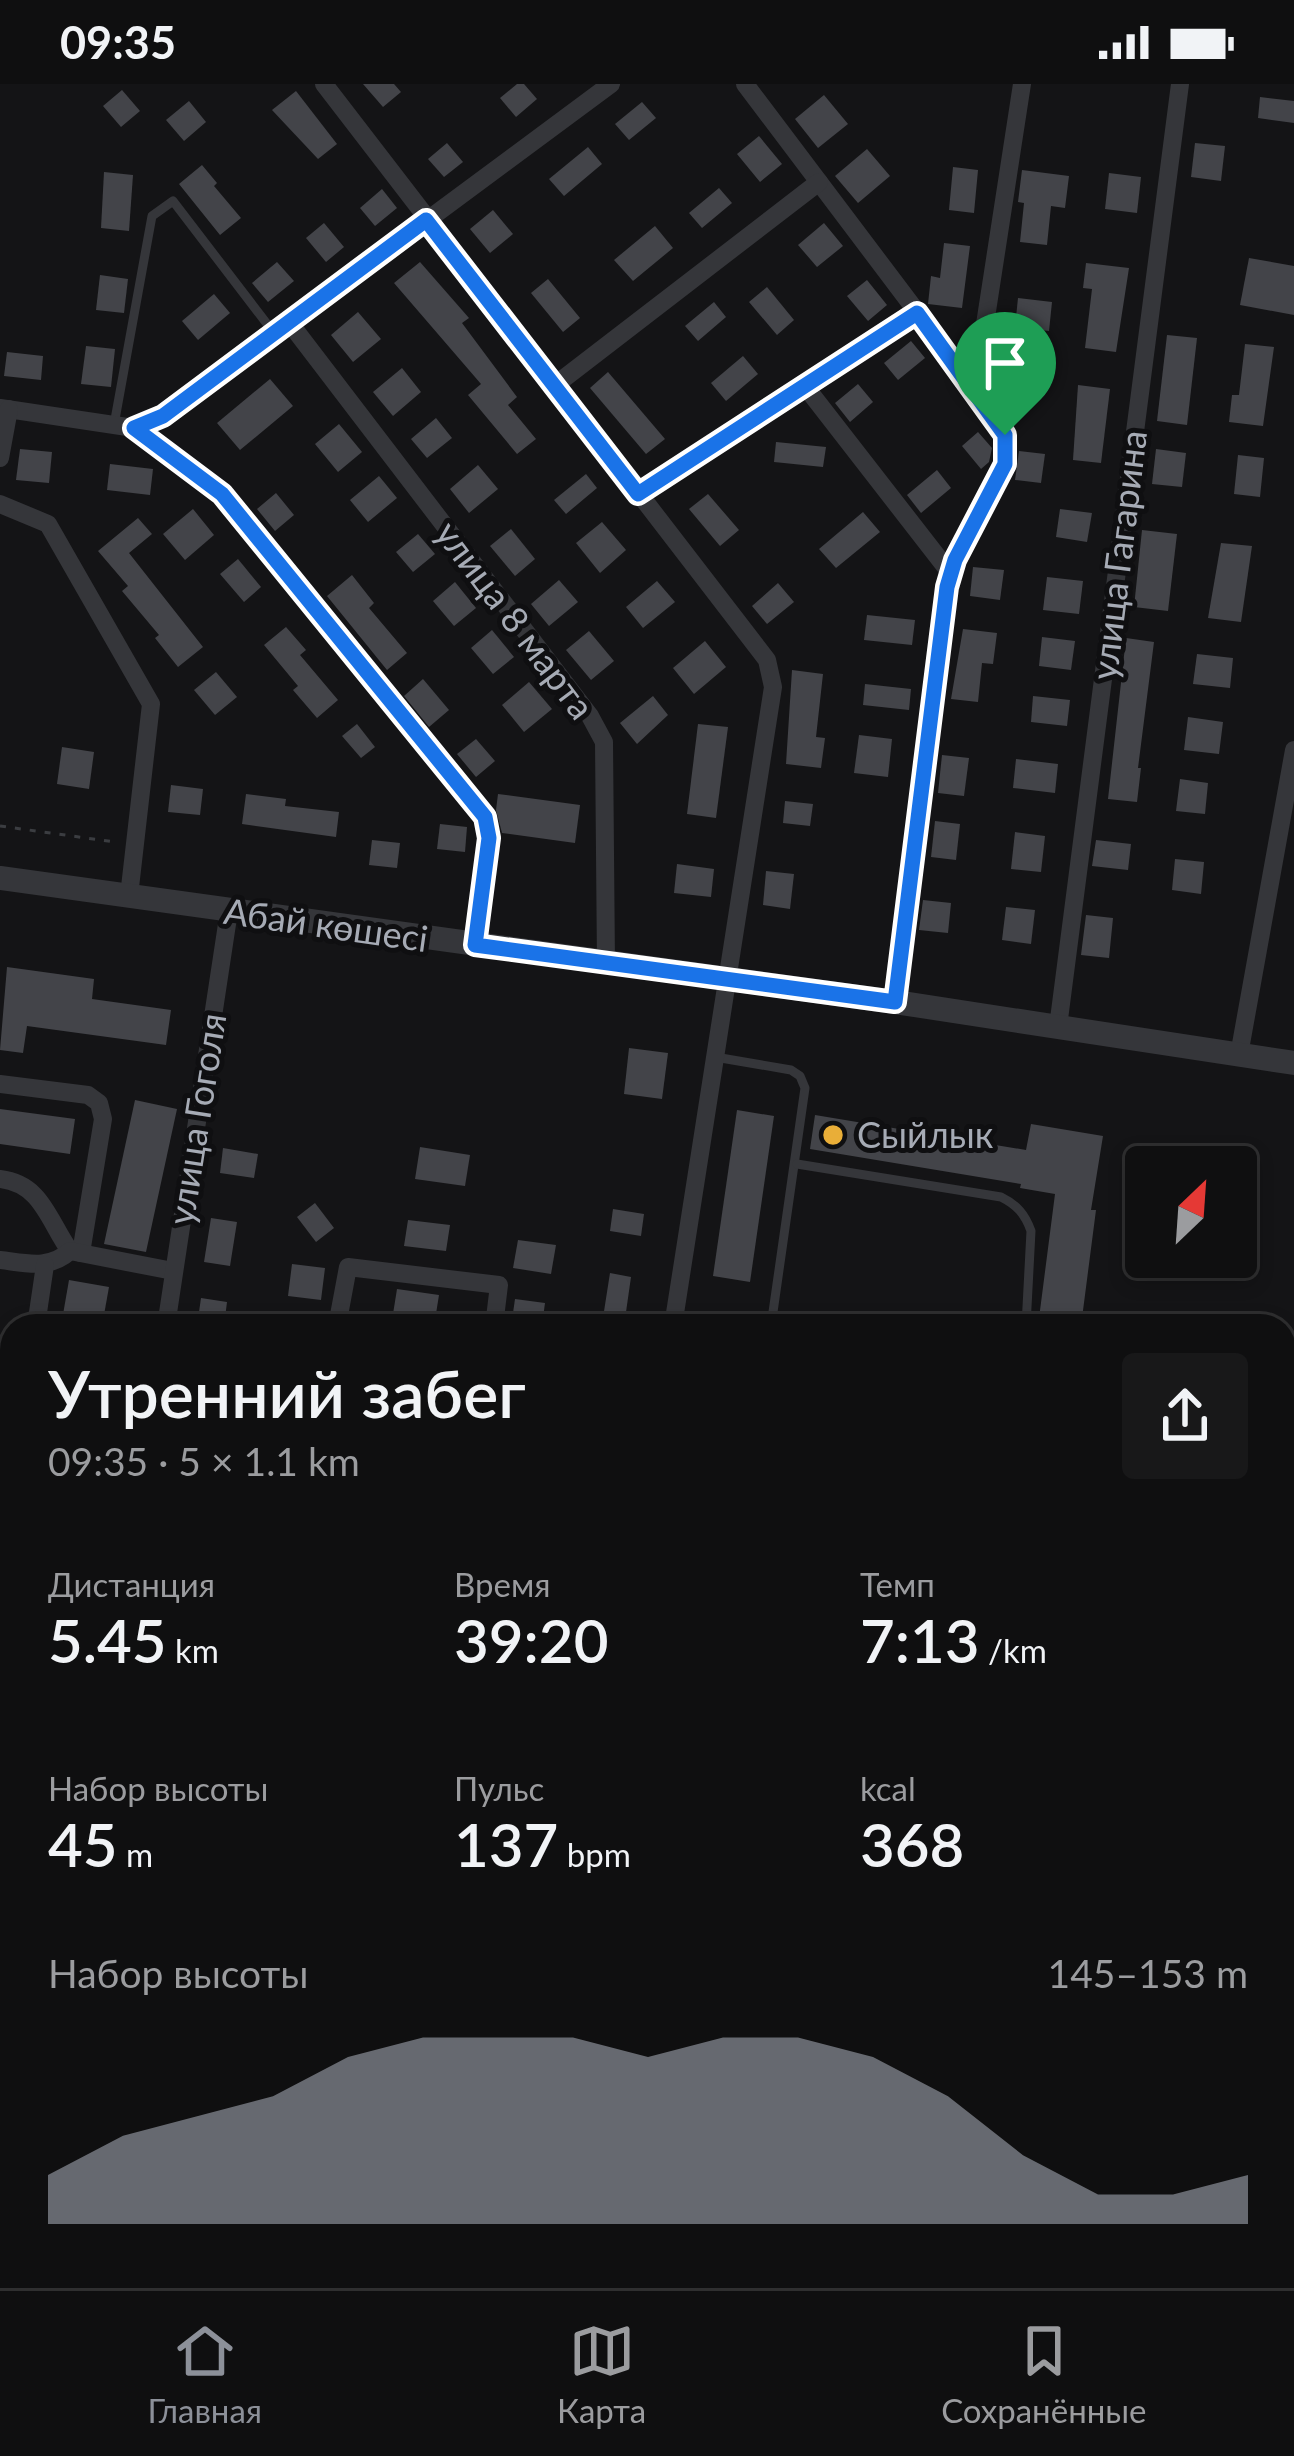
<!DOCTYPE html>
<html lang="ru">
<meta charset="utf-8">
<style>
body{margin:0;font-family:Lato,sans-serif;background:#181819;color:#f1f3f6;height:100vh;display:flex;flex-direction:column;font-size:45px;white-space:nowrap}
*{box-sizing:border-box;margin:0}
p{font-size:39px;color:#9b9c9f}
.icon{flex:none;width:66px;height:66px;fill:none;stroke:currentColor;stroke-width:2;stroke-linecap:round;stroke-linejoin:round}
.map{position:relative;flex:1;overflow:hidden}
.sheet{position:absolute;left:0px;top:1230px;width:1296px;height:975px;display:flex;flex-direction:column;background:#0f0f10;border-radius:36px 36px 0 0;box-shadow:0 6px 18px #0003,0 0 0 3px #2f2f30}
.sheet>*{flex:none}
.needle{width:78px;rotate:25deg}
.tools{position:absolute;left:1125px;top:1062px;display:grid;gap:24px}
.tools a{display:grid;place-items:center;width:132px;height:132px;border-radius:12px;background:#0f0f10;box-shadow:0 6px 18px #0003,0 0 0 3px #2f2f30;font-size:60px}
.pin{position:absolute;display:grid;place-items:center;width:102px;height:102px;color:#fff;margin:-123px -51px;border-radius:50% 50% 50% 0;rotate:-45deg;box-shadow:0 0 12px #0007}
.pin .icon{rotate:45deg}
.round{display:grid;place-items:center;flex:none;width:126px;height:126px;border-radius:12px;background:#181819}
.headline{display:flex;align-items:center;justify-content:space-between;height:204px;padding:0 48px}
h1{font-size:66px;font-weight:600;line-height:90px}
.stats{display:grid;grid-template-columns:repeat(3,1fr);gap:18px;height:204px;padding:12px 48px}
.stats div{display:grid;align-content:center}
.stats b{font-size:60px;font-weight:600}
.stats small{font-size:33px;font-weight:400}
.stats p{font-size:33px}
.chart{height:336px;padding:24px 48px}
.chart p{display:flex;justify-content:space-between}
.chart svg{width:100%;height:216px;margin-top:12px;fill:#8c9099;opacity:.7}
.status{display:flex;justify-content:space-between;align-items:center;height:84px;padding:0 60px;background:#0f0f10;direction:ltr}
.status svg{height:33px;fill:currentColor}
.dock{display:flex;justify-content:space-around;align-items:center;height:168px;border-top:3px solid #2f2f30;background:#0f0f10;font-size:33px;color:#9b9c9f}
.dock a{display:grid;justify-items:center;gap:6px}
.dock .selected{color:#8c9099}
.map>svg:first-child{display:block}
.building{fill:#434449}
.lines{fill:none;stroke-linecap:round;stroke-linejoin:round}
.path{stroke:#3b3d41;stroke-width:3;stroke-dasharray:6 9;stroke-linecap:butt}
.service{stroke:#35363a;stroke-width:9}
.minor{stroke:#35363a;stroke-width:18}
.tertiary{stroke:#35363a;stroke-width:24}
.route-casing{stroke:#fff;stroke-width:24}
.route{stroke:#1a73e8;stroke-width:15}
.poi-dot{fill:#e9ae38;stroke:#0f0f11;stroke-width:4.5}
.labels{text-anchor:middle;stroke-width:10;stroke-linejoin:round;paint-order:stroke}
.street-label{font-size:36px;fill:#a6abb5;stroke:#0f0f11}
.poi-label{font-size:36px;fill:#a6abb5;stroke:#0f0f11;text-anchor:start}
</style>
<div class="status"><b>09:35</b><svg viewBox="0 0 49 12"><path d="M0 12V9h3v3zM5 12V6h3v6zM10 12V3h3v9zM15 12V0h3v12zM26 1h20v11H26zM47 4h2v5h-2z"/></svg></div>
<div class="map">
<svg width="1294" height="2204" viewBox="0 0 1294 2204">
<rect width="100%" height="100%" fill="#141416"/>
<g class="building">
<polygon points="363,0 394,0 401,8 383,23"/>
<polygon points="517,0 524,0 537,15 516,33 500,14"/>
<polygon points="122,6 140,27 121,43 103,22"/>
<polygon points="296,7 337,60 318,75 272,26"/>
<polygon points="824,11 848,40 818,64 795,35"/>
<polygon points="1260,13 1294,17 1294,39 1258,34"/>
<polygon points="189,17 206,38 184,57 166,36"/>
<polygon points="642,18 656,34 629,56 615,40"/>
<polygon points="759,52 782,80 760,98 737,70"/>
<polygon points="447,59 463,78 444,93 428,75"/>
<polygon points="1195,59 1225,62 1221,97 1191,93"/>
<polygon points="588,63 602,80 564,112 549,95"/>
<polygon points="867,65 890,92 858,119 835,92"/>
<polygon points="202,81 217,99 214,102 241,134 220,151 179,100"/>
<polygon points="953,83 978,86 974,129 949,126"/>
<polygon points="1022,86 1069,92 1065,124 1051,122 1047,161 1020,158 1024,119 1018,118"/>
<polygon points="104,88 133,91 129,147 101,144"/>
<polygon points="1109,89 1141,93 1137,129 1105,125"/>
<polygon points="719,104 732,119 702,144 689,129"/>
<polygon points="382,105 397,124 375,142 360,124"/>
<polygon points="493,126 513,150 490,169 470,145"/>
<polygon points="324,139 344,163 326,178 306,154"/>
<polygon points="824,139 843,162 817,183 798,161"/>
<polygon points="655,142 673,164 633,197 614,176"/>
<polygon points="944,159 970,162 962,224 928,220 931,192 940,194"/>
<polygon points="1249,174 1294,182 1294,231 1240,221"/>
<polygon points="277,178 294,197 268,218 252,199"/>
<polygon points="420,178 469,234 462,239 517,313 508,321 536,355 517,370 468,311 481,300 394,199"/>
<polygon points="1086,179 1129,184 1116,268 1085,264 1092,205 1083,204"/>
<polygon points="100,191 128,195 124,229 96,226"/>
<polygon points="548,195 580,234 563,248 531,209"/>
<polygon points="867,196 887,221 868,237 847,212"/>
<polygon points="767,203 794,236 777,251 749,218"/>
<polygon points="214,210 230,229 198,256 182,237"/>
<polygon points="1018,214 1052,218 1049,247 1015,243"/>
<polygon points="714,218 726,233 698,257 685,242"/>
<polygon points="358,228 381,255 353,278 331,251"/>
<polygon points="1167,251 1197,254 1187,341 1157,337"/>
<polygon points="911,257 925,274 898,296 884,279"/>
<polygon points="1245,260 1274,263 1263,342 1229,338 1232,311 1239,311"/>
<polygon points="86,262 115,265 111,303 81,300"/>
<polygon points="7,268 43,272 41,296 4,292"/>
<polygon points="743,272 758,290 726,317 711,299"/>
<polygon points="1005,280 1047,285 1044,311 1002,306"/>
<polygon points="402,284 421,308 393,332 373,308"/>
<polygon points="608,288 665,355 646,370 590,304"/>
<polygon points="270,295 293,322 240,366 217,339"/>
<polygon points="858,300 873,318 850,338 835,319"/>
<polygon points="1078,301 1110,305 1101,379 1073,376"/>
<polygon points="436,334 452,354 427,374 411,355"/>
<polygon points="339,340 362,368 338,388 315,360"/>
<polygon points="978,348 992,364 989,378 981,385 962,362"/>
<polygon points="776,358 826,363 823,383 774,378"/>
<polygon points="20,365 52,368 49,399 16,396"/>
<polygon points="1156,365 1186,369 1182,403 1152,400"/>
<polygon points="1019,367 1045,370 1041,399 1015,396"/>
<polygon points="1238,371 1264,374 1260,413 1234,410"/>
<polygon points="110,380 153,385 150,411 107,406"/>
<polygon points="478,381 498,405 469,429 450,405"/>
<polygon points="937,386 951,404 921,429 907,411"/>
<polygon points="586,390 597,404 566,430 554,416"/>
<polygon points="379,392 397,414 368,438 350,416"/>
<polygon points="276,409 294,431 275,447 257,425"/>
<polygon points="708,410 739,446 720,462 689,425"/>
<polygon points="193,425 214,451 185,476 163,450"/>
<polygon points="1060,425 1092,429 1087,458 1056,453"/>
<polygon points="863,428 880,448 836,484 819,465"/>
<polygon points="138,434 152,450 129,469 203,563 178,583 155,554 159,551 122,507 128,502 98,467"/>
<polygon points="602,438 626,466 600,489 576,459"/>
<polygon points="511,445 535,475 515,492 490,462"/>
<polygon points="1142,446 1177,450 1168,527 1134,523"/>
<polygon points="418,450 435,470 413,488 396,468"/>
<polygon points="1221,459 1252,462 1241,538 1208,534"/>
<polygon points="238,475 261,503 244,518 220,490"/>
<polygon points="973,483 1004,486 1000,516 970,512"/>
<polygon points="352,491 374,519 369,524 407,569 387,586 327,512"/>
<polygon points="1047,493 1083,497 1079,530 1043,526"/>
<polygon points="559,496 578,518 549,542 531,520"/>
<polygon points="657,497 675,518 643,544 626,523"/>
<polygon points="455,498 476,524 454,542 433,517"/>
<polygon points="778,499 794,518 767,540 752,522"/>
<polygon points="867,531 915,536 912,561 864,556"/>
<polygon points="286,543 306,566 300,571 338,616 317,634 293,606 298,602 264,561"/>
<polygon points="963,545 997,549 993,580 982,579 978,618 951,615"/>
<polygon points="492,546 514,573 493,590 471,564"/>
<polygon points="589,547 614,577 591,596 566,566"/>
<polygon points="1042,553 1075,557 1071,586 1039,582"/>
<polygon points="1126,554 1154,558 1138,684 1141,684 1137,718 1108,715"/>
<polygon points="705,557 726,583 694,610 673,584"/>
<polygon points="1197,570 1233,574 1230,604 1193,600"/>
<polygon points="792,586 823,590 816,653 825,654 821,684 786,680"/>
<polygon points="216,588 237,613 215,631 194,606"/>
<polygon points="423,595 449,626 429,643 404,612"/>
<polygon points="529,598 552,625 524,648 502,621"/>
<polygon points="865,600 911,605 909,626 863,621"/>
<polygon points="653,612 668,631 637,660 620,639"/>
<polygon points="1033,612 1070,616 1067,642 1031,638"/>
<polygon points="1188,633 1223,638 1219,670 1184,666"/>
<polygon points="357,640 375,663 361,674 342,652"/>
<polygon points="698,640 728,643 716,734 687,730"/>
<polygon points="859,651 892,655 888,693 854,689"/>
<polygon points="476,655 495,677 476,693 457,670"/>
<polygon points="62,663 94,668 89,705 57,700"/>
<polygon points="942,671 969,674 964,712 938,709"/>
<polygon points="1016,675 1058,680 1055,709 1013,704"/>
<polygon points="1180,695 1208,699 1205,730 1176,727"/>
<polygon points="171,701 203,705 200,731 168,728"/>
<polygon points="246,710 286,715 285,722 339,728 336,753 242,740"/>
<polygon points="498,710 580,721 575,759 502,749 496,726"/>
<polygon points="785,717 813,720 810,742 783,739"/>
<polygon points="935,737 960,740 956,776 931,773"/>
<polygon points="440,740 467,743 465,768 437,765"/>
<polygon points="1015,748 1045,752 1041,788 1011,785"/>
<polygon points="372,756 400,759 397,784 369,781"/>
<polygon points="1096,756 1131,760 1128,786 1092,782"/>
<polygon points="1175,775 1204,778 1201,810 1172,806"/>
<polygon points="677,780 714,785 711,813 674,809"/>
<polygon points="766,787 794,790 790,825 763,821"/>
<polygon points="923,816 951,819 948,849 919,846"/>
<polygon points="1006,823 1035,826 1031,860 1002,856"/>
<polygon points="1086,831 1113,834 1109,874 1081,871"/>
<polygon points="7,883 94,895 92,915 171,926 166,961 27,942 23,969 0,966"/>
<polygon points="629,964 668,969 662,1015 624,1010"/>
<polygon points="135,1016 177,1025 146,1168 104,1160"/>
<polygon points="0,1025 75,1035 70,1070 0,1060"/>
<polygon points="737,1026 774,1032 750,1198 713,1192"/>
<polygon points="815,1031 1026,1066 1031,1040 1103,1052 1091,1126 1096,1126 1081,1242 1038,1242 1055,1110 1020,1104 1021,1100 810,1065"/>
<polygon points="420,1063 470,1071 465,1102 415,1095"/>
<polygon points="223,1064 258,1070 254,1094 220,1089"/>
<polygon points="315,1119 334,1144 316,1158 297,1133"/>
<polygon points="613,1125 644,1130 641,1152 610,1147"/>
<polygon points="211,1134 237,1138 230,1182 204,1178"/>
<polygon points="408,1136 450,1141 446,1167 404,1162"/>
<polygon points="518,1156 556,1161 551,1190 513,1184"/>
<polygon points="292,1180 325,1184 321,1216 288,1212"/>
<polygon points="610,1189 631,1193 624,1242 602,1240"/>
<polygon points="69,1196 109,1203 102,1242 61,1242"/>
<polygon points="397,1205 439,1211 435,1236 393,1230"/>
<polygon points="201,1214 227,1218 224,1242 197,1242"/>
<polygon points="515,1215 545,1219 542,1241 512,1236"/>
</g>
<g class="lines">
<polyline class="path" points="0,742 115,758"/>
<g class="service">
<polyline points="114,341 152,132 173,117 274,249"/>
<polyline points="715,973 791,986 800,992 805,1004 771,1242"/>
<path d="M797,1080L1001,1113C1017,1121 1025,1130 1031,1147L1026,1242"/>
<polyline points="1284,1690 1294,1692"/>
<polyline points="0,1860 2,1850 12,1846"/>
<polyline points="0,2040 12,2042"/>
<polyline points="1284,2087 1294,2090"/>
<polyline points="1284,2156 1294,2161"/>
<polyline points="122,2204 122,2193"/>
<polyline points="212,2204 213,2193"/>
<polyline points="378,2204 379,2193"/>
</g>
<g class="minor">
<polyline points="324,0 767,576 773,603 673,1242"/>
<polyline points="745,0 975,305"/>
<polyline points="289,238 590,632 604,658 606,880"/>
<polyline points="554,302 819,98"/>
<polyline points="805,302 951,490"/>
<polyline points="0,324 134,344 163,332 611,0"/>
<polyline points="134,344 222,410 485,733 489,754 475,861"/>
<polyline points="0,374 9,325"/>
<polyline points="638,410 917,229"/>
<polyline points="0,420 48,440 151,620 129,812"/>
<path d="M895,918L947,503C958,461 1013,390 1005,353C1001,337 984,319 975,305L1022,0"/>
<polyline points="1058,943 1180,0"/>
<polyline points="1239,971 1294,666"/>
<polyline points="0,1000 88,1011 99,1019 103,1035 81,1169"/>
<path d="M0,1095C42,1100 48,1136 70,1167"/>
<path d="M0,1176C26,1179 49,1186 70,1167L173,1187"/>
<polyline points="36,1242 45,1181"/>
<polyline points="166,1242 229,827"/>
<polyline points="337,1242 348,1183 499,1201 494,1242"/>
<polyline points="0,1272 12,1274"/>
<polyline points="0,1661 12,1663"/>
<polyline points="506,2204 507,2193"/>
</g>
<g class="tertiary">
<polyline points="0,794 895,918 1294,979"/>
<polyline points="1284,1644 1294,1571"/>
<polyline points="1205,2204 1207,2193"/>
</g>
</g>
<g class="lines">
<defs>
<polygon id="route" points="426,136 638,410 917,229 1005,351 1005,380 955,476 947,503 895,918 475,861 489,754 485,733 222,410 134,344 163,332"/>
</defs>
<use href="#route" class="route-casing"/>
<use href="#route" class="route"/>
</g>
<circle class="poi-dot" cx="833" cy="1051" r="12"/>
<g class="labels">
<g class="street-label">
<text transform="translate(1119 471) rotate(-83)" y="13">улица Гагарина</text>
<text transform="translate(515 536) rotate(53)" y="13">улица 8 марта</text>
<text transform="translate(326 841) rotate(8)" y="13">Абай көшесі</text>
<text transform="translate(197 1035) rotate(-81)" y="13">улица Гоголя</text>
</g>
<g class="poi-label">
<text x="857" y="1064">Сыйлык</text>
</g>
</g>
</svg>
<div class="tools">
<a><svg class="needle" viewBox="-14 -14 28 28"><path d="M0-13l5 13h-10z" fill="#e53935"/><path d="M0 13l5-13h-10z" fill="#9b9c9f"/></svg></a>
</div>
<div class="pin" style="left:1005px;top:351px;background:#1e9e55"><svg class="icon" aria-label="arrive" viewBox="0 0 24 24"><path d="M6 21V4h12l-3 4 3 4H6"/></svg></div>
<section class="sheet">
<div class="headline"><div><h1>Утренний забег</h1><p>09:35 · 5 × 1.1 km</p></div><a class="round"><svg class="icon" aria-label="share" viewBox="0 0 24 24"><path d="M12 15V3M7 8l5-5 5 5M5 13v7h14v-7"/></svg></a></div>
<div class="stats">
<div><p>Дистанция</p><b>5.45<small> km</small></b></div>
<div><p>Время</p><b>39:20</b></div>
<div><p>Темп</p><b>7:13<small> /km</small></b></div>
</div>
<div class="stats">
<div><p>Набор высоты</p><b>45<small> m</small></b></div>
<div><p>Пульс</p><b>137<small> bpm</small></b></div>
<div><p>kcal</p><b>368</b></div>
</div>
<div class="chart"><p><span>Набор высоты</span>145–153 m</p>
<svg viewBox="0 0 160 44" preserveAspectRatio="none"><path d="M0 44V34L10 26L20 22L30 18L40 10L50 6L60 6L70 6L80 10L90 6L100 6L110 10L120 18L130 30L140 38L150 38L160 34V44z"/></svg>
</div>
</section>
</div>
<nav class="dock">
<a class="selected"><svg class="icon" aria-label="home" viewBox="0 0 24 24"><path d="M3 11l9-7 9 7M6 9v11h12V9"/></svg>Главная</a>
<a><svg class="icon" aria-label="map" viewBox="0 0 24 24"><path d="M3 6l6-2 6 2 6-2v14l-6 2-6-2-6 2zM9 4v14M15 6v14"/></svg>Карта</a>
<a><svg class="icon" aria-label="saved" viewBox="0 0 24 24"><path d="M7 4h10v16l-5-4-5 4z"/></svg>Сохранённые</a>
</nav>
